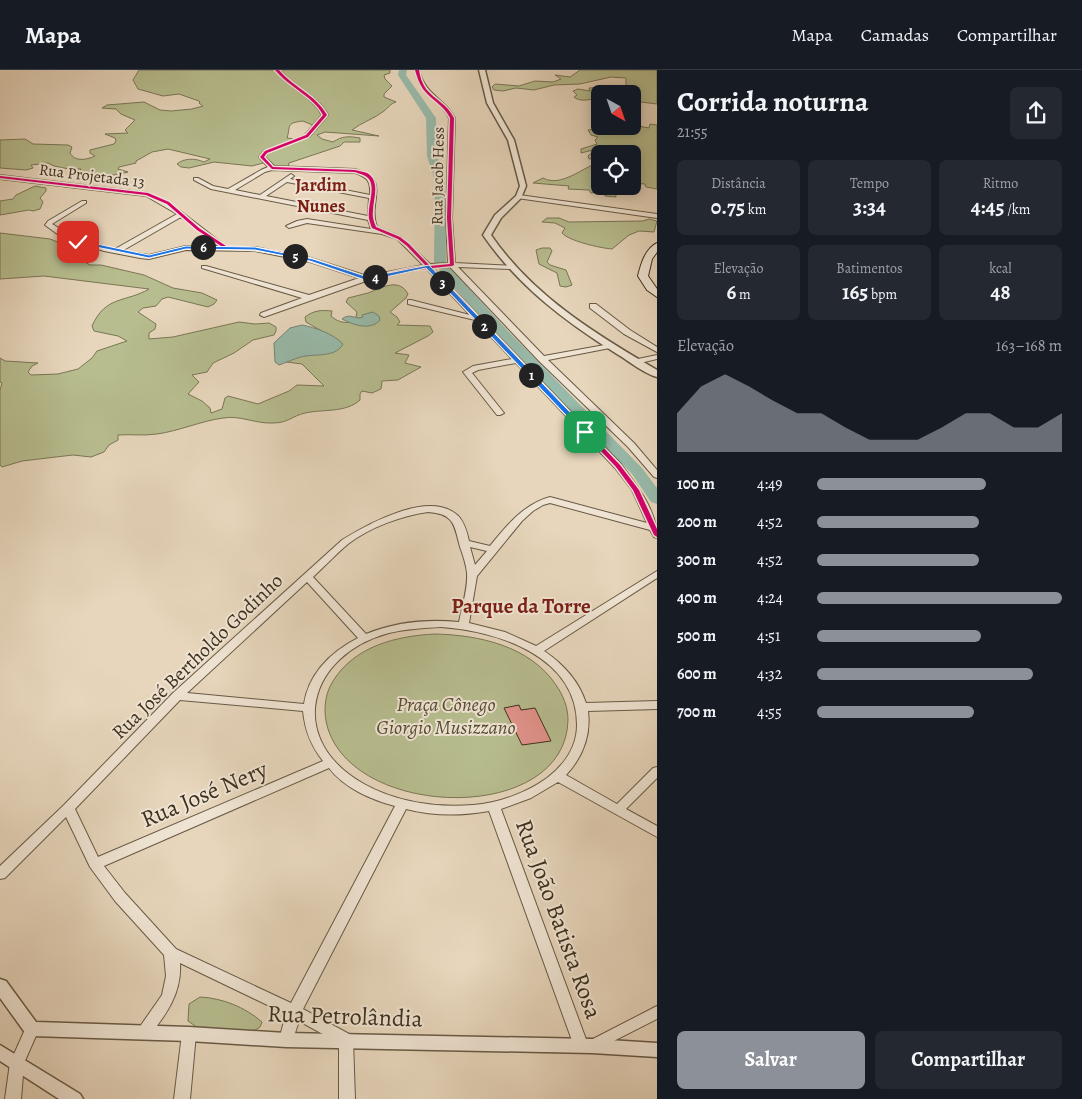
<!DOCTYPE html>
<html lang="pt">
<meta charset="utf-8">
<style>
body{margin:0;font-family:Alegreya,serif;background:#242831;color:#f1f3f6;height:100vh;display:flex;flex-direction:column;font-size:19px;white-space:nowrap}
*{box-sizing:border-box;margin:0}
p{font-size:16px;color:#9ea1a6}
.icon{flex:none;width:28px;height:28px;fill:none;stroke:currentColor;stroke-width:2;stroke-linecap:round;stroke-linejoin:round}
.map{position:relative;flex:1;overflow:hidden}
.drawer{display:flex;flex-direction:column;background:#171b24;width:425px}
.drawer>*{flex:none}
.needle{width:32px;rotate:140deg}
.fabs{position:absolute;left:591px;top:15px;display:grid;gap:10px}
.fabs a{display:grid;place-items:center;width:50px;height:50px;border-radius:8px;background:#171b24;box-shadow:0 2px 12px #0003;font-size:25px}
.pin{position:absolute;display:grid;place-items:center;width:42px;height:42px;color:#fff;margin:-21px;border-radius:10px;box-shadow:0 2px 8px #0006}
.km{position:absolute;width:25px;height:25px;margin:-12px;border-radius:50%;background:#222;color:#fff;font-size:14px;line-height:25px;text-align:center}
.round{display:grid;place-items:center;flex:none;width:52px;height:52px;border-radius:8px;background:#242831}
.headline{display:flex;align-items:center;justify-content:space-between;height:85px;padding:0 20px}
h1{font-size:28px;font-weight:700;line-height:38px}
.metrics{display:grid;grid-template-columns:repeat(3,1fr);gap:8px;height:85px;padding:5px 20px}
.metrics div{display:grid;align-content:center;border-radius:8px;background:#242831;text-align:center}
.metrics b{font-size:21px;font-weight:700}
.metrics small{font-size:14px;font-weight:400}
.metrics p{font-size:14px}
.chart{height:140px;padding:10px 20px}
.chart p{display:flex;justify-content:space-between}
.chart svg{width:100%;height:90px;margin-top:5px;fill:#8c9099;opacity:.7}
.cta{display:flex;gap:10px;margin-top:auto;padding:10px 20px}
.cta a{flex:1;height:58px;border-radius:8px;background:#8c9099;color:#fff;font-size:20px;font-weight:700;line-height:58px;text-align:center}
.cta a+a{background:#242831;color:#f1f3f6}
ul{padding:0 20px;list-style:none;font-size:16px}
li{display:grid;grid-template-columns:80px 60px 1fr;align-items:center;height:38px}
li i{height:12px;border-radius:6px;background:#8c9099}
header{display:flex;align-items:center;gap:30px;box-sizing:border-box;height:70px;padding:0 25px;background:#171b24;border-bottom:1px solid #363941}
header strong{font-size:24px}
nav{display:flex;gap:28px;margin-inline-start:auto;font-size:18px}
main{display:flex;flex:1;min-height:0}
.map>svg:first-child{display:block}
.green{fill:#b7bd8f;stroke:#7a7656;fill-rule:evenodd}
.water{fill:#98baaa;stroke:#748372}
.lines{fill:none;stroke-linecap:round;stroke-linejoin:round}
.river{fill:#98baaa;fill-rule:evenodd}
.building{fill:#e3948d;stroke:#3e301d}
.minor-casing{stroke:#685a45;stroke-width:2}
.tertiary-casing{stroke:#685a45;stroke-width:3}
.secondary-casing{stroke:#3e301d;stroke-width:2}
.minor{fill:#efe4d3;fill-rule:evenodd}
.tertiary{fill:#efe4d3;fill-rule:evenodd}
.secondary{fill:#efe4d3;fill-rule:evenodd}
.cycleway-casing{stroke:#efe4d3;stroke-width:3}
.cycleway{fill:#d6006c;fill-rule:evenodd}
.route{fill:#1a73e8;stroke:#fff}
.labels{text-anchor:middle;stroke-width:4;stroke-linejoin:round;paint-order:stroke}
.far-street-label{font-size:16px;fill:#3e301d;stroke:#efe4d3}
.far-neighbourhood-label{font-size:18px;font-weight:bold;fill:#7a1f14;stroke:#efe4d3}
.street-label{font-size:20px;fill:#3e301d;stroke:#efe4d3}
.park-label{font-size:20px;font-style:italic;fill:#564c34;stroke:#efe4d3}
.neighbourhood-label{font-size:21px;font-weight:bold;fill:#7a1f14;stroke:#efe4d3}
.near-street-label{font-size:24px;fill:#3e301d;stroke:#efe4d3}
</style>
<header>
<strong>Mapa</strong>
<nav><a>Mapa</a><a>Camadas</a><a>Compartilhar</a></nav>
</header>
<main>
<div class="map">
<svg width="657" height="1029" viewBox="0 0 657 1029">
<rect width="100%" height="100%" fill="#e7d6bc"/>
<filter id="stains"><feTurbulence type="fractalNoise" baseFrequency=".004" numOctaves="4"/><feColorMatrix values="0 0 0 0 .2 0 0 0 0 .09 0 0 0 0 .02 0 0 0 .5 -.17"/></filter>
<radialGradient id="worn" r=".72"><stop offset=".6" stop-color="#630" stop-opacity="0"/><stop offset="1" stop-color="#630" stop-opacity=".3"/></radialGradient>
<g class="green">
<path d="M139,0H390V3L384,5L385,9L392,16L384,24V27L396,32C390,34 389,37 384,41C374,49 362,52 352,60L379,66L325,62L317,65L322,69L333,72C342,66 349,66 360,68V72H344L340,76L289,93L288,97L271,95L267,92L252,96L214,92L189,98L181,97L177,94C184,88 195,88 204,92L210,89L168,79L152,82L136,91V93L119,97L118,99L128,102L115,105L81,104L78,103L81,99H69L54,96L48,93L31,95L33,98L26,100L0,98V70L25,69L33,74L68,75L72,77L70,83C75,92 86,90 95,86L90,83V80L114,74L116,71L115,68L105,64L128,63L125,60L135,50L121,44L116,39L102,38L107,35L144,32L160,40L171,41L192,39L203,36L199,33L200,32L199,31L179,24L163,26L138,19L133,10ZM303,51L317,57C309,69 301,70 287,68C291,56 285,53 303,51Z"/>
<path d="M580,0H657V34L633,31L632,24H600L591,26L596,28C590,30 579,32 574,27L577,25L573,21L578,19L590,21L589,18L623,17L626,15V8L611,7L580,14L554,15L534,20L516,18L503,21L494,20L492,17L495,14L519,16L535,11L553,12L561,9L555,5L570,7Z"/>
<polygon points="597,53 600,54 600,56 632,56 633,55 649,58 650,54 657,55 657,119 646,117 645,114 633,113 632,84 600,84 600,87 589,89 588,86 590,84 600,82 593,80 581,83 581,79 597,74 595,70 598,67 591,65 588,60 598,59 595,55"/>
<path d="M600,92V116H615L616,127L605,126L604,121L591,123L589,120L568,119L569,116L533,113L543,108C561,118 583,97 600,92Z"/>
<polygon points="35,116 46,118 46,121 40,128 43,132 40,139 33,141 29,140 0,145 0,131 13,129 16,125"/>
<path d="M547,148H559L569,152L643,151L649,149L657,151L654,162L639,161L629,165L612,179C600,178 569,171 562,163L565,158L555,153L542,152Z"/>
<path d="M0,163L50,169L79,180L85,192L90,195H101L144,205L173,218L202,223L217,230L214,234L208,237L168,227L162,229L156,236L143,238L138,242L156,254L155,259L149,263V269L173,267L239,252L255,254L269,253L276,257V261L274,265L253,270L234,283L213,293L207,302L192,305L199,312L188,324L202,331L210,338L211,343L222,339L225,328L228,326L258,334L289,321L297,315L324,316L302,294L279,291L342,276L339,271L306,252L305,247C314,240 322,240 332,241L331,246C339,253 345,253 355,252L357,242L346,232L348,228C355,226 361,225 368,223C381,218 399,207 408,224L406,228L390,242L397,247L400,252L397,255L430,256L433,262L428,266L395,283L409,285L405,293L421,297L398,310L382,311L381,319L372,323L362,321L360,324V330C346,343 323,339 305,343C292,346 288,353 273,353C256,354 240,345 223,348C201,351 179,361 157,364C144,366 131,364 118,365V370L109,375L104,382L91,387L73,385L22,391L2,397L0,395V320L2,313L0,312V288L5,291L38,293L32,296L28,302L31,305L58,304L78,299L92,288L97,281L127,271L118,266L94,261L92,256C106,225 125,233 149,219L44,206L0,209Z"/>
<polygon points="542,178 550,178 552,181 547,192 550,195 566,200 572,215 566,217 560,216 557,203 539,194 536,180"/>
<path d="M435,564C479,565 530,576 556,615C563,625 568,637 568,650C566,754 357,750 328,659C323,643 324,625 333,611C355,576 396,566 435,564Z"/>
<path d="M200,927C222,928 245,937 262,952L260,957L249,964L198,958L188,951L189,934Z"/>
</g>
<g class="water">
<path d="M373,242L379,246L380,250C371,261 353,255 342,249C348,244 352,247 359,248L363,247L362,245Z"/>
<path d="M302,255C316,258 332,263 343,274C336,287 319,284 306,286C297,287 288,292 279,295L275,292L274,273L290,258Z"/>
</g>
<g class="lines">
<g class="river">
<polygon points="399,0 407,0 406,5 436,48 437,86 445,110 446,192 440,196 434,192 435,110 427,86 426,48 398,5"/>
<polygon points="445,196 449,197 509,262 642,398 657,418 657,434 651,432 632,404 499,268 441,203 439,200"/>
</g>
</g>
<polygon class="building" points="519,635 521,640 535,638 551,671 522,675 504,638"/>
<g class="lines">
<defs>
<g id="minor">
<path d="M275,0H280C294,17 317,25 328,45L309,67L268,83L265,87L274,96L355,99C393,110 367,131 377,157L401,167L430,194L448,193L446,148L449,48C439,27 422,29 415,0H419C426,27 444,27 455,48L452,148L455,193L513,196V198L511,199L458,197L544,286L610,274V278L548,290L634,373L657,400V408L654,407L628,377L539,291L450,197L433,198L621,394C637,416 657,440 657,468L654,467L650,460L550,433L543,435L533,441L522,451L477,506L469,553L505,562L536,576L657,501V508L544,581C562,593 579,611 586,633L657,631V639L588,641C591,665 583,687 566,705L617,734L653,698L657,697V708L626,739L657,756V767L558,712L531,728L501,739L587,972L657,936V949L592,982L586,980L581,982L576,981L574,976L489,741C462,746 433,746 406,739L303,939L351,965L353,970L355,1029H339V973L299,951L291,975L286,976L281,975L279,970L286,944L180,893C182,923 166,945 149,966L144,968L139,966L137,962L139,958L162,925L166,906L164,885L115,831L90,797L66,747L5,808L0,809V796L64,735L173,623L342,470C368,454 427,421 456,444C464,450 467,462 469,471L490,476C507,455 524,434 550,427L647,453L632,420L615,398L516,293L478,300L472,303L504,343L500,345H497L463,302L473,296L512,289L475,250L408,234V230H411L470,245L426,198L408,201L366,211L264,247L260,245L261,243L302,228L202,198V196H206L309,225L359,208L310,192L255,181L186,180L149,189L140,188L104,181L78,173L56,163L45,155L48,151L82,131H86V133L52,154L82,171L115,179L177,144L146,126L0,109V105L149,123L179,140L227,177H255L311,188L367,206L423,195L397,169L382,164L307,153L289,158L286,156L297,151L307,149L371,159L368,150L211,119L194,110V108H198L213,116L228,119L261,100L268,97L259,87L264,81L305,65L322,45C312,26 288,17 275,0ZM272,100L355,103C367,107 371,111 370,125L290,109L294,106L291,104L260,125L235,120L265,102ZM287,112L369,128L368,146L266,126ZM181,147L219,176H186L149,185L122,181ZM428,442C454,444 454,454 460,477C463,485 466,494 467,503C468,519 462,536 459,552C428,549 395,552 366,564L313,507C325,496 336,484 348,474C370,457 401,446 428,442ZM470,477L487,481L475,495ZM307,512L358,568C331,582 309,603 304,634L187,623ZM441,557C497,561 577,586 577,655C577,677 564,695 547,708C526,723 499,733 473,735C436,738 396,732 364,714C285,670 307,585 389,563C406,559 424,558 441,557ZM180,630L303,641C305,661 311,676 323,691L98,787L75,739ZM329,698C344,718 372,730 395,736L291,933L176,879L125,823L104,796Z"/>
<polygon points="519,125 657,144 657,148 517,128 517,126"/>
<polygon points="590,234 596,234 630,260 657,277 657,282 624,264 590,238"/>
<polygon points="657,285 657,289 636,294 632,292 633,290"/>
<polygon points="32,953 37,955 39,959 24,993 21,1029 5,1029 10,993 27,955"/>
<polygon points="189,958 194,960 196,964 190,1029 174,1029 182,964 184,960"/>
</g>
<g id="tertiary">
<path d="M479,0H485L493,33L514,70L526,116L521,128L501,148L491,165C532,225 595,264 657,300V307C643,303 629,291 617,284C566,252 518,216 483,165L495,145L516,126L520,116L508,70L487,33Z"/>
<polygon points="0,909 6,911 36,952 189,957 286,963 592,969 657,973 657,987 592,983 286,977 189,971 32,966 26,964 0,928"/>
<polygon points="0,975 80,1024 83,1029 59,1029 0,991"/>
</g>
<path id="secondary" d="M657,173V182L652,189L648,206L657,219V227L647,220L638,206C641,194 645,179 657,173Z"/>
</defs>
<use href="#minor" class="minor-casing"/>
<use href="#tertiary" class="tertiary-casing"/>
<use href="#secondary" class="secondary-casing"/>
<use href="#minor" class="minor"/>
<use href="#tertiary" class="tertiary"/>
<use href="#secondary" class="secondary"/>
<defs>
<path id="cycleway" d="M275,0H279C293,17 316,25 327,45L308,67L267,83L264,87L273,97L355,100C359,101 364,102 367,103C381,111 373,129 373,141C372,147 374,152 376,157L400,167L409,174L430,196L450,194L447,148L450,48C444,35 431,30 423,19C419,13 417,7 415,0H419C420,7 422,13 426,19C435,30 447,34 454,48L451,148L454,195L452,196L432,198L620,395L639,420L657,459V467L654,465L633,420L616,397L428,199L410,200L368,210L310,191L282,184L255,180L224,178L197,160L167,134L146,125L0,108V106L148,123L169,132L199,158L226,176L255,178L282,182L312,189L368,208L410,198L426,196L407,176L398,169L372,158C370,152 368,148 369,142C369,132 375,118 369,109C366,105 360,104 355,102L272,99L260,87L265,81L306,65L323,45C314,27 289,17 275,0Z"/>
</defs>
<use href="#cycleway" class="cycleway-casing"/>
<use href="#cycleway" class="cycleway"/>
</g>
<polygon class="route" points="78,170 149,185 186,176 255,177 313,189 368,207 429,195 589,362 583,363 426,198 368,211 310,191 255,180 186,179 149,188 77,173"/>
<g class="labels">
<g class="far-street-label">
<text transform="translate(92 105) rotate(7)" y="6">Rua Projetada 13</text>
<text transform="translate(437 106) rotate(-89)" y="6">Rua Jacob Hess</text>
</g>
<g class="far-neighbourhood-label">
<text x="321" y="121">Jardim<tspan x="321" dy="21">Nunes</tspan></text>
</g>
<g class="street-label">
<text transform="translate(197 586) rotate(-44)" y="7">Rua José Bertholdo Godinho</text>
</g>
<g class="park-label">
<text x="446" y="641">Praça Cônego<tspan x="446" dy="23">Giorgio Musizzano</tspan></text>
</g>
<g class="neighbourhood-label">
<text x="521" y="543">Parque da Torre</text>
</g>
<g class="near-street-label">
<text transform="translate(204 724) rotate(-23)" y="8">Rua José Nery</text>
<text transform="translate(559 849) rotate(70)" y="8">Rua João Batista Rosa</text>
<text transform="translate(345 946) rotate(2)" y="8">Rua Petrolândia</text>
</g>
</g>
<rect width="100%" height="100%" filter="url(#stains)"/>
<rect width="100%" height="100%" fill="url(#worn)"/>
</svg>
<div class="fabs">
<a><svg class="needle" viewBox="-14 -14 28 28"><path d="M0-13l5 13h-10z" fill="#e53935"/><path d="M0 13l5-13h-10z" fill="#9ea1a6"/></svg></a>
<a><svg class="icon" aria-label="locate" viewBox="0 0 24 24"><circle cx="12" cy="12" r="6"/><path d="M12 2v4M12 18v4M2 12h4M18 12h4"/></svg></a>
</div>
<div class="pin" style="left:585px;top:362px;background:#1e9e55"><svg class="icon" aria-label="arrive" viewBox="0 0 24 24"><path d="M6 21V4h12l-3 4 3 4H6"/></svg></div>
<div class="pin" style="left:78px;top:172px;background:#d93025"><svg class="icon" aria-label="check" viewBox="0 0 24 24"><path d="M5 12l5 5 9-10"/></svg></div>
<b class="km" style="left:531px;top:305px">1</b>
<b class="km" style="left:484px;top:256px">2</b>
<b class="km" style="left:442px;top:213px">3</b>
<b class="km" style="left:375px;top:207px">4</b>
<b class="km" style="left:295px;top:186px">5</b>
<b class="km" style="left:203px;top:177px">6</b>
</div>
<section class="drawer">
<div class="headline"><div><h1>Corrida noturna</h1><p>21:55</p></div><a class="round"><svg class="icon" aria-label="share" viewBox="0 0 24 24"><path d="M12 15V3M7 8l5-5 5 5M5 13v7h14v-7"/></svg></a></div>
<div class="metrics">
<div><p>Distância</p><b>0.75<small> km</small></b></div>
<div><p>Tempo</p><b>3:34</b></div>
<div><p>Ritmo</p><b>4:45<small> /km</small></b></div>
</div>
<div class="metrics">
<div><p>Elevação</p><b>6<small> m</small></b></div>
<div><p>Batimentos</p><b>165<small> bpm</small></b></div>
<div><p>kcal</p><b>48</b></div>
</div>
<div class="chart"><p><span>Elevação</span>163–168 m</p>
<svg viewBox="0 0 160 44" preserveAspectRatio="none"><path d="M0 44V25L10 12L20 6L30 12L40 19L50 25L60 25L70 32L80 38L90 38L100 38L110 32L120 25L130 25L140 32L150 32L160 25V44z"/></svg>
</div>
<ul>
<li><b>100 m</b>4:49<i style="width:69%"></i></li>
<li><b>200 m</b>4:52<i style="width:66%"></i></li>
<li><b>300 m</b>4:52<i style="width:66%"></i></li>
<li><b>400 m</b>4:24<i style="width:100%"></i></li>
<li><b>500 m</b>4:51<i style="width:67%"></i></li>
<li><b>600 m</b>4:32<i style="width:88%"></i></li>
<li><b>700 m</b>4:55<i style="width:64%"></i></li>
</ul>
<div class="cta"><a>Salvar</a><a>Compartilhar</a></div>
</section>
</main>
